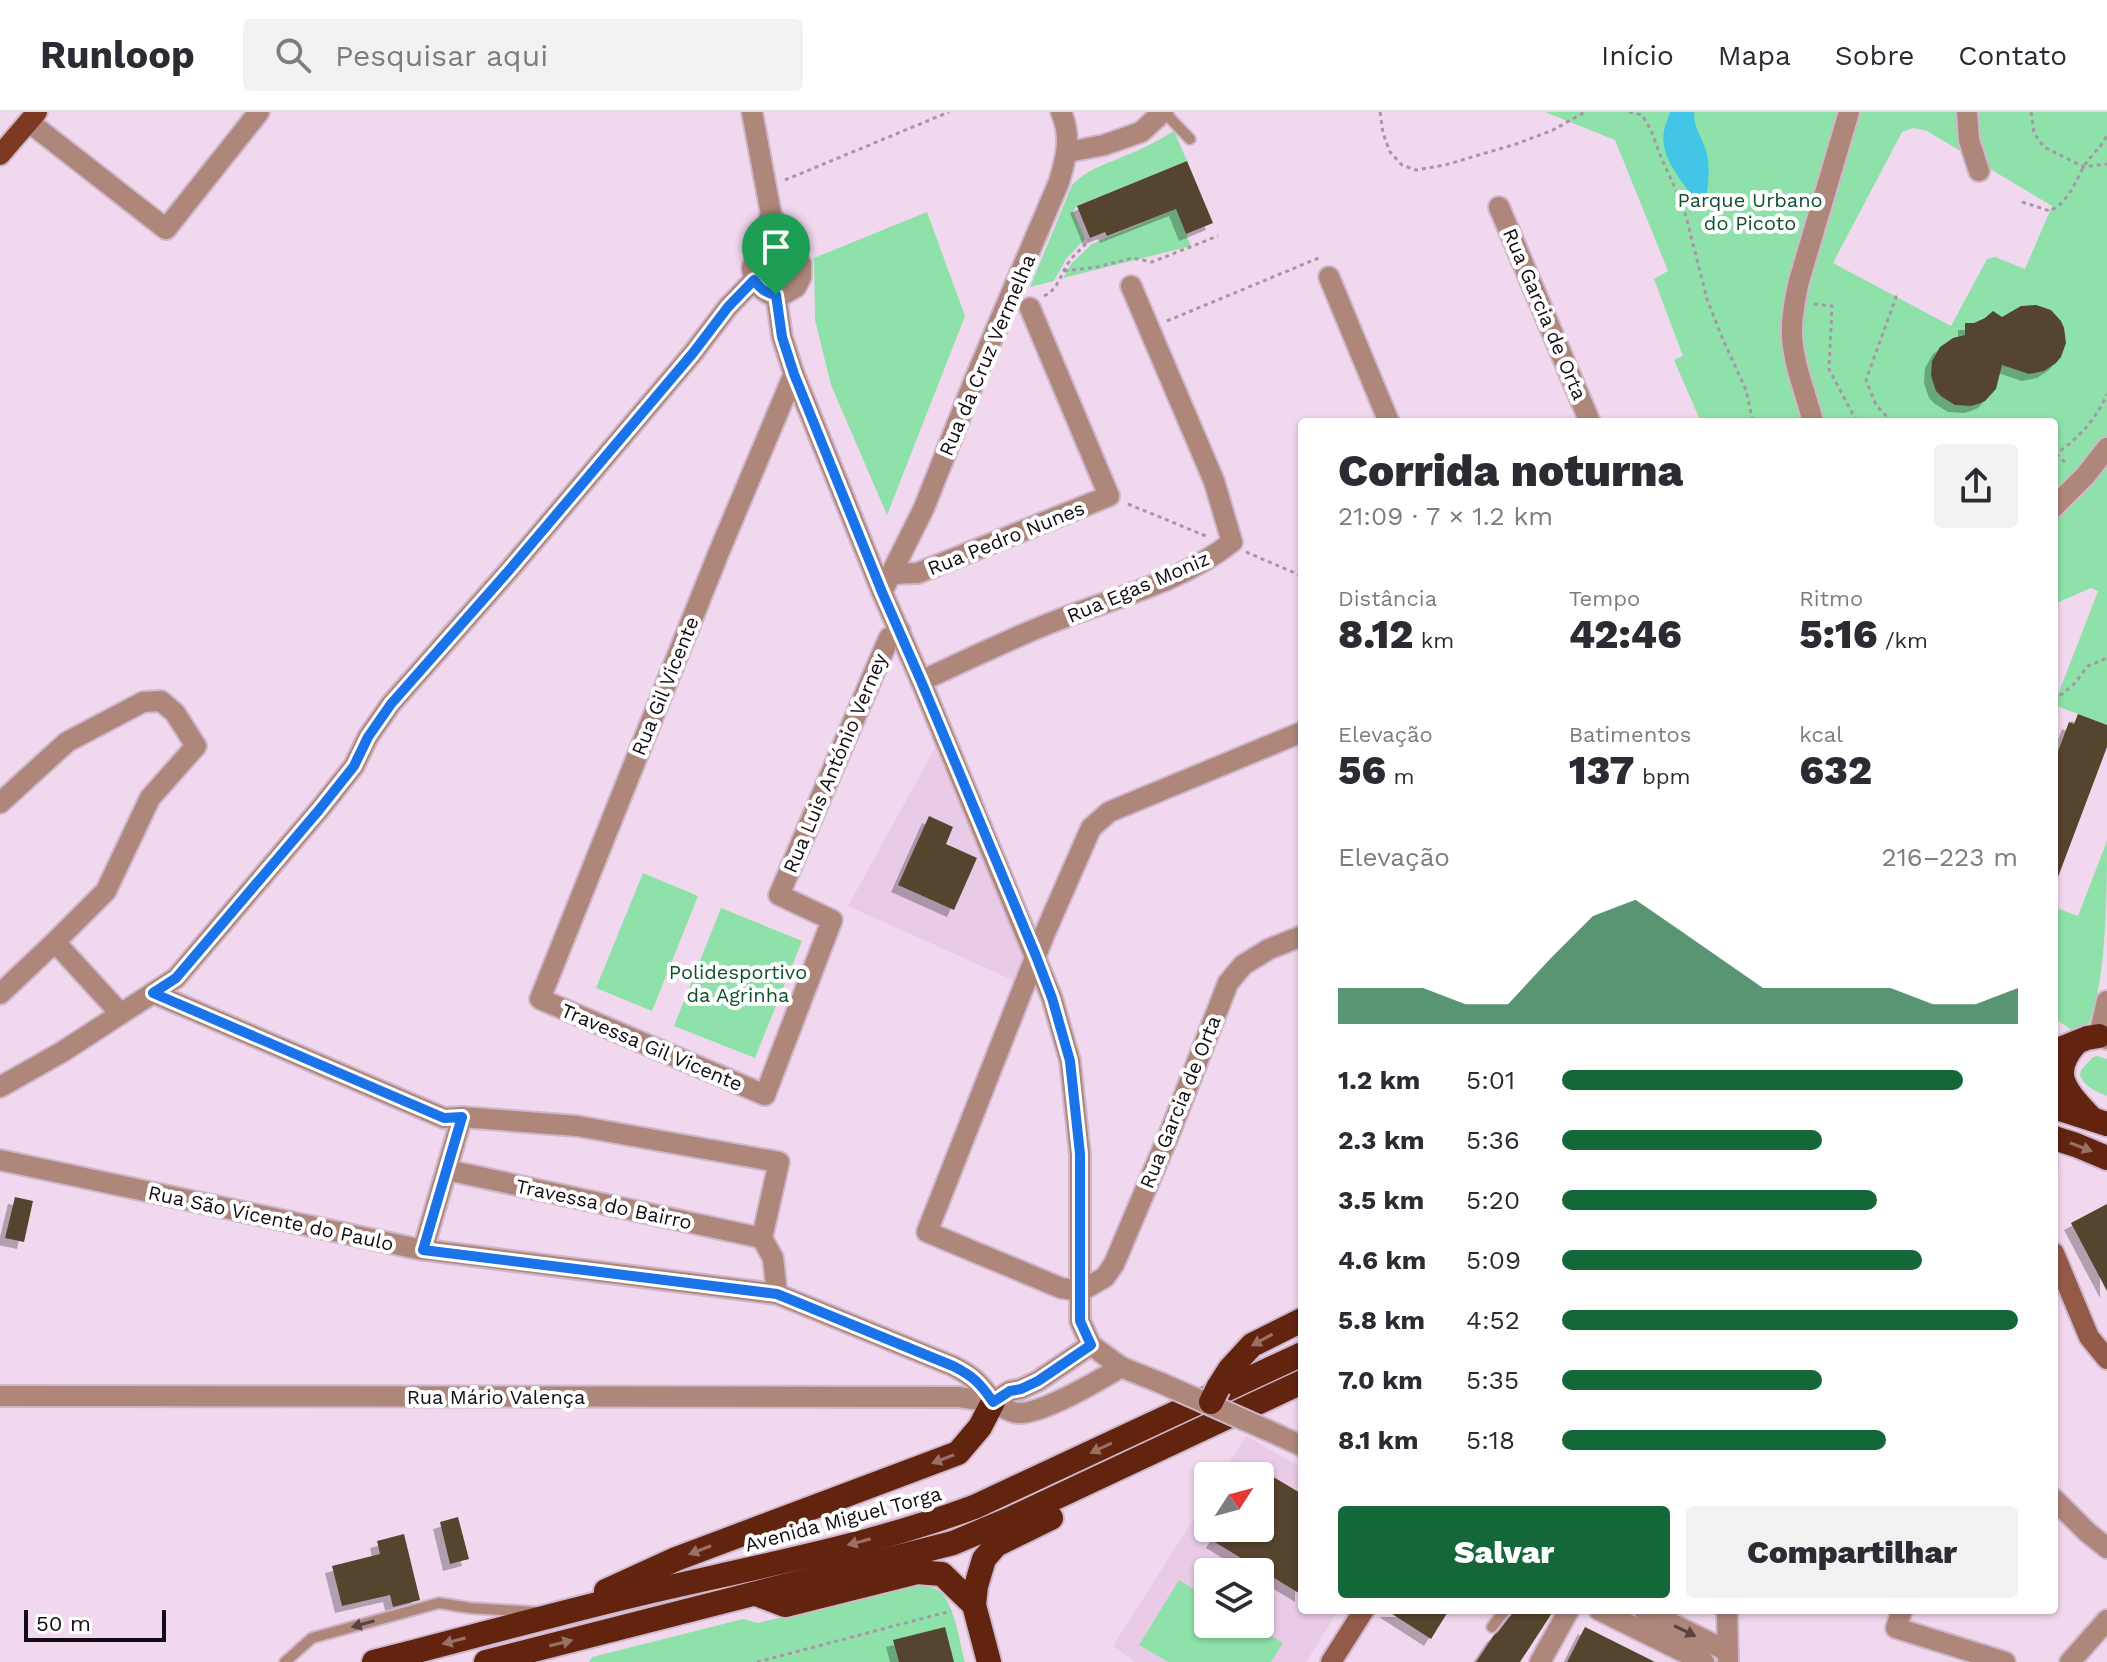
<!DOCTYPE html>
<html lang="pt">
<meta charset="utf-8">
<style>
body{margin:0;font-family:"Work Sans",sans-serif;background:#f2f2f3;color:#2b2b33;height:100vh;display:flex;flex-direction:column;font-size:30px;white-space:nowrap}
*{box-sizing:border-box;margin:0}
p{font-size:26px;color:#7c7c81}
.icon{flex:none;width:44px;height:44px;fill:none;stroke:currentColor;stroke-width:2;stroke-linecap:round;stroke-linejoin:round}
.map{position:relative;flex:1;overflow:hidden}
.details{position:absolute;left:1298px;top:306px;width:760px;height:1196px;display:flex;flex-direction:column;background:#fff;border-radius:8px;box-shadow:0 2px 6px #0004}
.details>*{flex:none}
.needle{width:52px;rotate:54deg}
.tools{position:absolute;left:1194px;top:1350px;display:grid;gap:16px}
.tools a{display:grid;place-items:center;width:80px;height:80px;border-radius:8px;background:#fff;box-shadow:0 2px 6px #0004;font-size:40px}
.scale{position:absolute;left:24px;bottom:20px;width:142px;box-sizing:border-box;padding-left:8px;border:4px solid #140c14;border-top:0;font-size:22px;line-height:28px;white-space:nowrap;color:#140c14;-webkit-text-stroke:6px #fff;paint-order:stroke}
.pin{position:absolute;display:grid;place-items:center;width:68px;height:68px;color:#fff;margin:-82px -34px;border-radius:50% 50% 50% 0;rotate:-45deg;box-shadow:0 0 8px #0007}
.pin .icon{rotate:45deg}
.round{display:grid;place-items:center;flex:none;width:84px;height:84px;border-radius:8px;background:#f2f2f3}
.head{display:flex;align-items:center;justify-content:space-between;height:136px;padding:0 40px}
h1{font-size:44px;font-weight:800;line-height:60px}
.metrics{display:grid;grid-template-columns:repeat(3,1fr);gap:12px;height:136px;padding:8px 40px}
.metrics div{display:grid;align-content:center}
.metrics b{font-size:40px;font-weight:800}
.metrics small{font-size:22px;font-weight:400}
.metrics p{font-size:22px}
.chart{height:224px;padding:16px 40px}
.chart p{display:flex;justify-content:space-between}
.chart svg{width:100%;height:144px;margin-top:8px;fill:#136738;opacity:.7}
.button{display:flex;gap:16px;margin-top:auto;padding:16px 40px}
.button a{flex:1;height:92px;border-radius:8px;background:#136738;color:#fff;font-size:32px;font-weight:800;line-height:92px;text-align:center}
.button a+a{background:#f2f2f3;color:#2b2b33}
ul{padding:0 40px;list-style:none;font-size:26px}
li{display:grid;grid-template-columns:128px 96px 1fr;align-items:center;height:60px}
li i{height:20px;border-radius:10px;background:#136738}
header{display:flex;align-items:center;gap:48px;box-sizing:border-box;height:112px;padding:0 40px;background:#fff;border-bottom:2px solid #e1e1e2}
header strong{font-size:38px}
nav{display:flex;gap:44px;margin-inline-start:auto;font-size:28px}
.search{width:560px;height:72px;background:#f2f2f3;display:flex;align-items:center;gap:20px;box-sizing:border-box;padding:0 28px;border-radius:8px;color:#7c7c81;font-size:30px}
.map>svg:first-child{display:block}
.built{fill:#e9cbe8;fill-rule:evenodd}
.green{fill:#8ee2a9;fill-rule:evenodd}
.water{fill:#43c5e7}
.building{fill:#54442d;filter:url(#shadow)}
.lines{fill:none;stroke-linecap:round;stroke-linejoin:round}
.lane-casing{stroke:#ceb7cc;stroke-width:14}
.street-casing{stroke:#ceb7cc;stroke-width:24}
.secondary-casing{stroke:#ceb7cc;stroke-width:24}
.primary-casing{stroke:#ceb7cc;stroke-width:24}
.highway-casing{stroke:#ceb7cc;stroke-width:28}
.path{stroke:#a895a7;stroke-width:3;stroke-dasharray:4 4;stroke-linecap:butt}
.lane{stroke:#af867a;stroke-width:10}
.street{stroke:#af867a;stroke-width:20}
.secondary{stroke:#935a48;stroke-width:20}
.primary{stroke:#7e3923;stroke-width:20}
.highway{stroke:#62230f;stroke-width:24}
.street-bridge-casing{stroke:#ceb7cc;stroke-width:24;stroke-linecap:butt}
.highway-bridge-casing{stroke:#ceb7cc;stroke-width:28;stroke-linecap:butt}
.street-bridge{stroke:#af867a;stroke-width:20}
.highway-bridge{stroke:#62230f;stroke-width:24}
.oneway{fill:#997063}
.oneway2{fill:#5a4342}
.route-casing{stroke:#fff;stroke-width:16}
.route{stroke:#1a73e8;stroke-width:10}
.labels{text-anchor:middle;stroke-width:8;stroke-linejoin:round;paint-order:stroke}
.park-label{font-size:20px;fill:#0d502b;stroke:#fff}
.street-label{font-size:20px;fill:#140c14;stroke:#fff}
</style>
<header>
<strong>Runloop</strong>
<div class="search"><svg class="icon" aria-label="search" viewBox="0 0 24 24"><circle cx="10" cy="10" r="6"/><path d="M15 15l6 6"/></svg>Pesquisar aqui</div>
<nav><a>Início</a><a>Mapa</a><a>Sobre</a><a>Contato</a></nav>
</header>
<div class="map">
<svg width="2107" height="1550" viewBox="0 0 2107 1550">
<defs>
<filter id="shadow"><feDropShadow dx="-7" dy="7" stdDeviation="0" flood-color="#0004"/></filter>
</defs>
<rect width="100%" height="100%" fill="#f1d8ef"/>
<g class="built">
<polygon points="935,636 1021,836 1024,847 1019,871 848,794"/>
<path d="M1246,1324L1302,1356V1498H1339L1306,1550H1136L1113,1534L1208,1384V1416H1260V1364H1221ZM1208,1460H1260V1512H1208Z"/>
</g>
<g class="green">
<path d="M1545,0H2107V613L2054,593L2098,479L2091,476L2054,492V310H1701L1674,248L1683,244L1654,167L1668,159L1615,28ZM1913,16L1927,19L2052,94L2025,157L1995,145L1987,147L1951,214L1833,151L1902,20Z"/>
<path d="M1174,19L1187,49L1077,94L1073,99L1085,127L1066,147L1054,169L1030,175L1072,73C1086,58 1103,53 1122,45C1140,38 1158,29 1174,19Z"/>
<polygon points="1176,97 1191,134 1063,166 1071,152 1092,132"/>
<polygon points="927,100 965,204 887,403 831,273 815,208 814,146"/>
<path d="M2107,729C2107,775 2107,884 2085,918L2073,919L2054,906V795L2078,804Z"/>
<polygon points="643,761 698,784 652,899 596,876"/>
<polygon points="721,796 802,829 755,946 674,914"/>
<path d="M2098,944L2107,947V984C2096,979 2086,976 2080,964L2081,958L2093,945Z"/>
<polygon points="1179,1468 1208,1486 1208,1512 1251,1512 1283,1531 1271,1550 1168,1550 1139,1533"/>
<path d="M909,1473C919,1473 930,1473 939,1479C954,1489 960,1533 965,1550H589L592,1545L743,1507L758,1511Z"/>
</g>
<path class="water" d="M1670,0H1694C1694,17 1701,23 1706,38C1710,52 1709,72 1706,85L1696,89C1682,69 1659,45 1664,19C1665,13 1668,6 1670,0Z"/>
<g class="building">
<polygon points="1187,49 1213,111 1186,122 1176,97 1107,124 1105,120 1090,126 1077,94"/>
<polygon points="2036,193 2051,198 2061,209 2064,216 2066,231 2061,245 2056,251 2044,259 2029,262 2002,253 1996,277 1985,289 1978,292 1971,294 1955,293 1942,285 1936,279 1931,264 1932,249 1940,235 1953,226 1965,223 1965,211 1974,211 1985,206 1993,199 2002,205 2021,194"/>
<polygon points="2078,602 2107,613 2107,635 2055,773 2054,773 2054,650 2069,610 2074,612"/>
<polygon points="929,704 953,715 946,732 977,746 954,798 898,773"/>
<polygon points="15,1085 33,1089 24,1130 5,1126"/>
<polygon points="2107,1092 2107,1179 2071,1111"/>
<polygon points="1260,1357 1302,1382 1302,1483 1213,1429 1221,1416 1260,1416"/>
<polygon points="458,1405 469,1447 450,1452 440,1410"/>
<polygon points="404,1422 420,1488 393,1495 390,1483 342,1494 332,1454 380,1442 377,1429"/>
<polygon points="1386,1498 1449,1498 1431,1527"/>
<polygon points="1513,1498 1554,1498 1520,1550 1476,1550 1494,1523 1498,1520 1511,1503"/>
<polygon points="945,1515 954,1550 899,1550 893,1528"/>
<polygon points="1585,1515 1655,1550 1567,1550"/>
</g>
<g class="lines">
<defs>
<g id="lane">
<polyline points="1164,0 1190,27"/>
<polyline points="1492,1515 1505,1498"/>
<polyline points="285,1550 312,1526 439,1491 470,1496 536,1500"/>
</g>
<g id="street">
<polyline points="752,0 771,102 789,138 801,152 801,165 796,175 782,183 769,182 760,176 754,168 752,156 771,102"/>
<polyline points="1967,0 1969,28 1979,59"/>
<polyline points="29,10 166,117 259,0"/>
<polyline points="1068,40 1104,33 1141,20 1163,0"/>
<polyline points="1499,95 1590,310"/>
<polyline points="1329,165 1389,310"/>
<polyline points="776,183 782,225 794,262 882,480 921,569 1052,886 1070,949 1080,1042 1080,1209 1091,1233 1121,1255 1161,1271"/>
<polyline points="794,262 719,440 540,887 765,983 832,808 779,783 889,526 900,519"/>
<path d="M1813,310C1806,282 1794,254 1792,225C1791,206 1795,187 1799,169L1849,0"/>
<polyline points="2054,395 2085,364 2107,336"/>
<polyline points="891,462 918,461 1109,384 1030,196"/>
<path d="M882,480L924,396L977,262L1059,70C1066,46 1072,25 1061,0"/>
<path d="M921,569C967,548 1011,526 1058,508C1116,485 1182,470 1232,430L1214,369L1131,174"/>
<polyline points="1302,620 1109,700 1091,716 1044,823 927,1120 1061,1176 1081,1179 1105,1165 1114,1152 1170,1020 1228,871 1243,853 1269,837 1302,824"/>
<polyline points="0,691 67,630 143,590 161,589 175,601 196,634 150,686 106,779 55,830 120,901"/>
<polyline points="153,881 444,1006 462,1005"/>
<polyline points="0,882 55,830"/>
<polyline points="2107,889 2099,924 2107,927"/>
<polyline points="0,975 62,940 176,866 319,698 354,654 368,625 391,592 511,456 693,241 728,195 754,168"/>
<path d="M0,1048L418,1137L777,1182L953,1254C973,1264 980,1271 993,1290"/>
<polyline points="447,1058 762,1126"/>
<polyline points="423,1138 462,1005 577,1014 779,1050 762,1126 773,1146 777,1182"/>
<path d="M0,1284L959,1285C969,1287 980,1287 990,1290C1000,1292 1009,1301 1019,1301C1042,1302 1100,1268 1121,1255"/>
<polyline points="993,1290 1010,1279 1021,1277 1038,1269 1091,1233"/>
<polyline points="1267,1318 1302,1334"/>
<polyline points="2054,1387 2087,1420 2107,1436"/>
<polyline points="1599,1498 1704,1550"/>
<polyline points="1644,1498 1727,1539"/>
<polyline points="1727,1498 1728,1550"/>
<polyline points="1902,1498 1896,1516 2005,1550"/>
<polyline points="1540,1550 1569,1498"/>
<polyline points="2070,1550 2107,1508"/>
</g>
<g id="secondary">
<polyline points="2054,1141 2089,1225 2107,1247"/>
<polyline points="1331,1550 1364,1498"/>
</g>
<polyline id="primary" points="0,43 37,0"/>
<g id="highway">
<path d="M2075,932C2048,963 2067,980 2091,1006"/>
<polyline points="2060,937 2087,926 2099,924"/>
<polyline points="2054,995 2107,1012"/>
<polyline points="2054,1026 2076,1033 2107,1046"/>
<polyline points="1218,1276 1230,1257 1252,1233 1302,1208"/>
<polyline points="606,1479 676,1447 958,1341 980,1315 993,1290"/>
<polyline points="756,1482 785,1493 917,1460 942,1462 974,1493"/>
<path d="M374,1550C462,1528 550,1503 639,1482C751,1456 866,1435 974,1395L1302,1242"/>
<polyline points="486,1550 953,1431 1010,1407 1302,1270"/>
<polyline points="989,1550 974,1493 976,1474 984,1447 996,1433 1051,1406"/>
</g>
</defs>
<use href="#lane" class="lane-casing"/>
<use href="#street" class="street-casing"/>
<use href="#secondary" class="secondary-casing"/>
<use href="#primary" class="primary-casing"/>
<use href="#highway" class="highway-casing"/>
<g class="path">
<polyline points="1380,0 1383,21 1390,40 1402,53 1416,58 1445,53 1516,32 1553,18 1585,0"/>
<polyline points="1629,0 1642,3 1651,18 1662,48 1683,93 1707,187 1721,223 1746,278 1753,310"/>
<polyline points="2031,0 2034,21 2044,35 2084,55 2107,52"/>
<polyline points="785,68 949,0"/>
<path d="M2022,90L2050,99C2068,90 2075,71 2084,54C2091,43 2102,35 2107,23"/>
<polyline points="1064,159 1097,155 1132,146 1152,150 1218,124"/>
<path d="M1044,184C1060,177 1061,158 1072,146C1078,139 1085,134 1090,126"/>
<polyline points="1814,192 1832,194 1829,257 1857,310"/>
<polyline points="1167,209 1321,145 1322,146"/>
<polyline points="1892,310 1876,293 1866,268 1896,185 1894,183"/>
<polyline points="2056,342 2068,353"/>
<path d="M2054,343C2077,328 2096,308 2107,282"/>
<polyline points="1128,392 1206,424"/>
<polyline points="1246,440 1302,464"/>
<polyline points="2054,589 2074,572 2088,554 2107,546"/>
<polyline points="2054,1098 2057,1049"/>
<polyline points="757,1550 951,1499"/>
</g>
<use href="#lane" class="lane"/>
<use href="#street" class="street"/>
<use href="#secondary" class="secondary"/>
<use href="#primary" class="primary"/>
<use href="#highway" class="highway"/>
<defs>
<polyline id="street-bridge" points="1161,1271 1267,1318"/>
<polyline id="highway-bridge" points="1211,1290 1218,1276"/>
</defs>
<use href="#street-bridge" class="street-bridge-casing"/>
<use href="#highway-bridge" class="highway-bridge-casing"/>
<use href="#street-bridge" class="street-bridge"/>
<use href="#highway-bridge" class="highway-bridge"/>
</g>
<defs><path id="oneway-solid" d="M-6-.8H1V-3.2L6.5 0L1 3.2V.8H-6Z" transform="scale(2)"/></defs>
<g class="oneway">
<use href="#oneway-solid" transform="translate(2081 1035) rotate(21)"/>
<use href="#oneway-solid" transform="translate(1262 1228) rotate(151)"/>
<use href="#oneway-solid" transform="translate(1101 1336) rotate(155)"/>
<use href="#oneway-solid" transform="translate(943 1347) rotate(159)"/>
<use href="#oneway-solid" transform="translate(859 1430) rotate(165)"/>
<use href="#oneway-solid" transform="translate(700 1438) rotate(159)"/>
<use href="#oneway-solid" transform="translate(454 1529) rotate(165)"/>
<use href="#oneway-solid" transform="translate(561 1531) rotate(-14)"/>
</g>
<g class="oneway2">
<use href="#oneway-solid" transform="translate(363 1512) rotate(164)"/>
<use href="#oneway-solid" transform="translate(1685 1519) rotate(26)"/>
</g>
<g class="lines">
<defs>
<path id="route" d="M754,168C760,176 765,181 776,183L782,225L794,262L882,480L921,569L1036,844L1052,886L1070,949L1080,1042V1209L1091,1233L1038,1269L1021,1277L1010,1279L993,1290C980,1271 973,1264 953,1254L777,1182L423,1138L462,1005L444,1006L153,881L176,866L319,698L354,654L368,625L391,592L511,456L693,241L728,195Z"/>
</defs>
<use href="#route" class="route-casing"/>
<use href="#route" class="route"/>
</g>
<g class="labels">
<g class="park-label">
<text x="1750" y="95">Parque Urbano<tspan x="1750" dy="23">do Picoto</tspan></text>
<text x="738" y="867">Polidesportivo<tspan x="738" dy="23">da Agrinha</tspan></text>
</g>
<g class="street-label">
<text transform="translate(1545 202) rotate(67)" y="7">Rua Garcia de Orta</text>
<text transform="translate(987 243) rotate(-67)" y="7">Rua da Cruz Vermelha</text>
<text transform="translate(1006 426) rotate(-22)" y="7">Rua Pedro Nunes</text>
<text transform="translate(1138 475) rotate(-23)" y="7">Rua Egas Moniz</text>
<text transform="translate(665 574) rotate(-68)" y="7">Rua Gil Vicente</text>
<text transform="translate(835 651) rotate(-67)" y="7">Rua Luis António Verney</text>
<text transform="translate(652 935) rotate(23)" y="7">Travessa Gil Vicente</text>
<text transform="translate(1180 990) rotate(-68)" y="7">Rua Garcia de Orta</text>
<text transform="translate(604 1092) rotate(12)" y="7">Travessa do Bairro</text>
<text transform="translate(271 1106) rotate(12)" y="7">Rua São Vicente do Paulo</text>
<text x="496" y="1292">Rua Mário Valença</text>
<text transform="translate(843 1407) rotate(-15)" y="7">Avenida Miguel Torga</text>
</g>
</g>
</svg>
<div class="tools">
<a><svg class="needle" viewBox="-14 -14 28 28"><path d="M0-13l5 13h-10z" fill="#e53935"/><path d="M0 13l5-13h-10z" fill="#7c7c81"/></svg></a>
<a><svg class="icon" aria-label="layers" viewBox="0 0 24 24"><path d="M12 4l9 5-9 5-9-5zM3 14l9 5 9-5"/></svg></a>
</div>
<div class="scale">50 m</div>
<div class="pin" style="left:776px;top:183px;background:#1e9e55"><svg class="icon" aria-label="arrive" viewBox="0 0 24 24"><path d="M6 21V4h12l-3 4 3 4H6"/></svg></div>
<section class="details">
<div class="head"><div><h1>Corrida noturna</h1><p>21:09 · 7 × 1.2 km</p></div><a class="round"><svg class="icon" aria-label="share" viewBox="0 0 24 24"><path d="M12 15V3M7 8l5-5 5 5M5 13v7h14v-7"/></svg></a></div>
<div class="metrics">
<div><p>Distância</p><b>8.12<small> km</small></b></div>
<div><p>Tempo</p><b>42:46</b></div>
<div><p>Ritmo</p><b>5:16<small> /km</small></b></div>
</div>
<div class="metrics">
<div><p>Elevação</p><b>56<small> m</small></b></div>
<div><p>Batimentos</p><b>137<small> bpm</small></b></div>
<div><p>kcal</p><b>632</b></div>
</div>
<div class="chart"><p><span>Elevação</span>216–223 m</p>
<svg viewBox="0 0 160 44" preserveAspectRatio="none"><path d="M0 44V33L10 33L20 33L30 38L40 38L50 24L60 11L70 6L80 15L90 24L100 33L110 33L120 33L130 33L140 38L150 38L160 33V44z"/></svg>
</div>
<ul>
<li><b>1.2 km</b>5:01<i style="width:88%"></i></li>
<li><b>2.3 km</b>5:36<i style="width:57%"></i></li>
<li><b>3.5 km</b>5:20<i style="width:69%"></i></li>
<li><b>4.6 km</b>5:09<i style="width:79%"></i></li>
<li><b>5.8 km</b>4:52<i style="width:100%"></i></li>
<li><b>7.0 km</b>5:35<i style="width:57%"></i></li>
<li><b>8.1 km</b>5:18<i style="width:71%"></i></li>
</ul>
<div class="button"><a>Salvar</a><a>Compartilhar</a></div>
</section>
</div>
